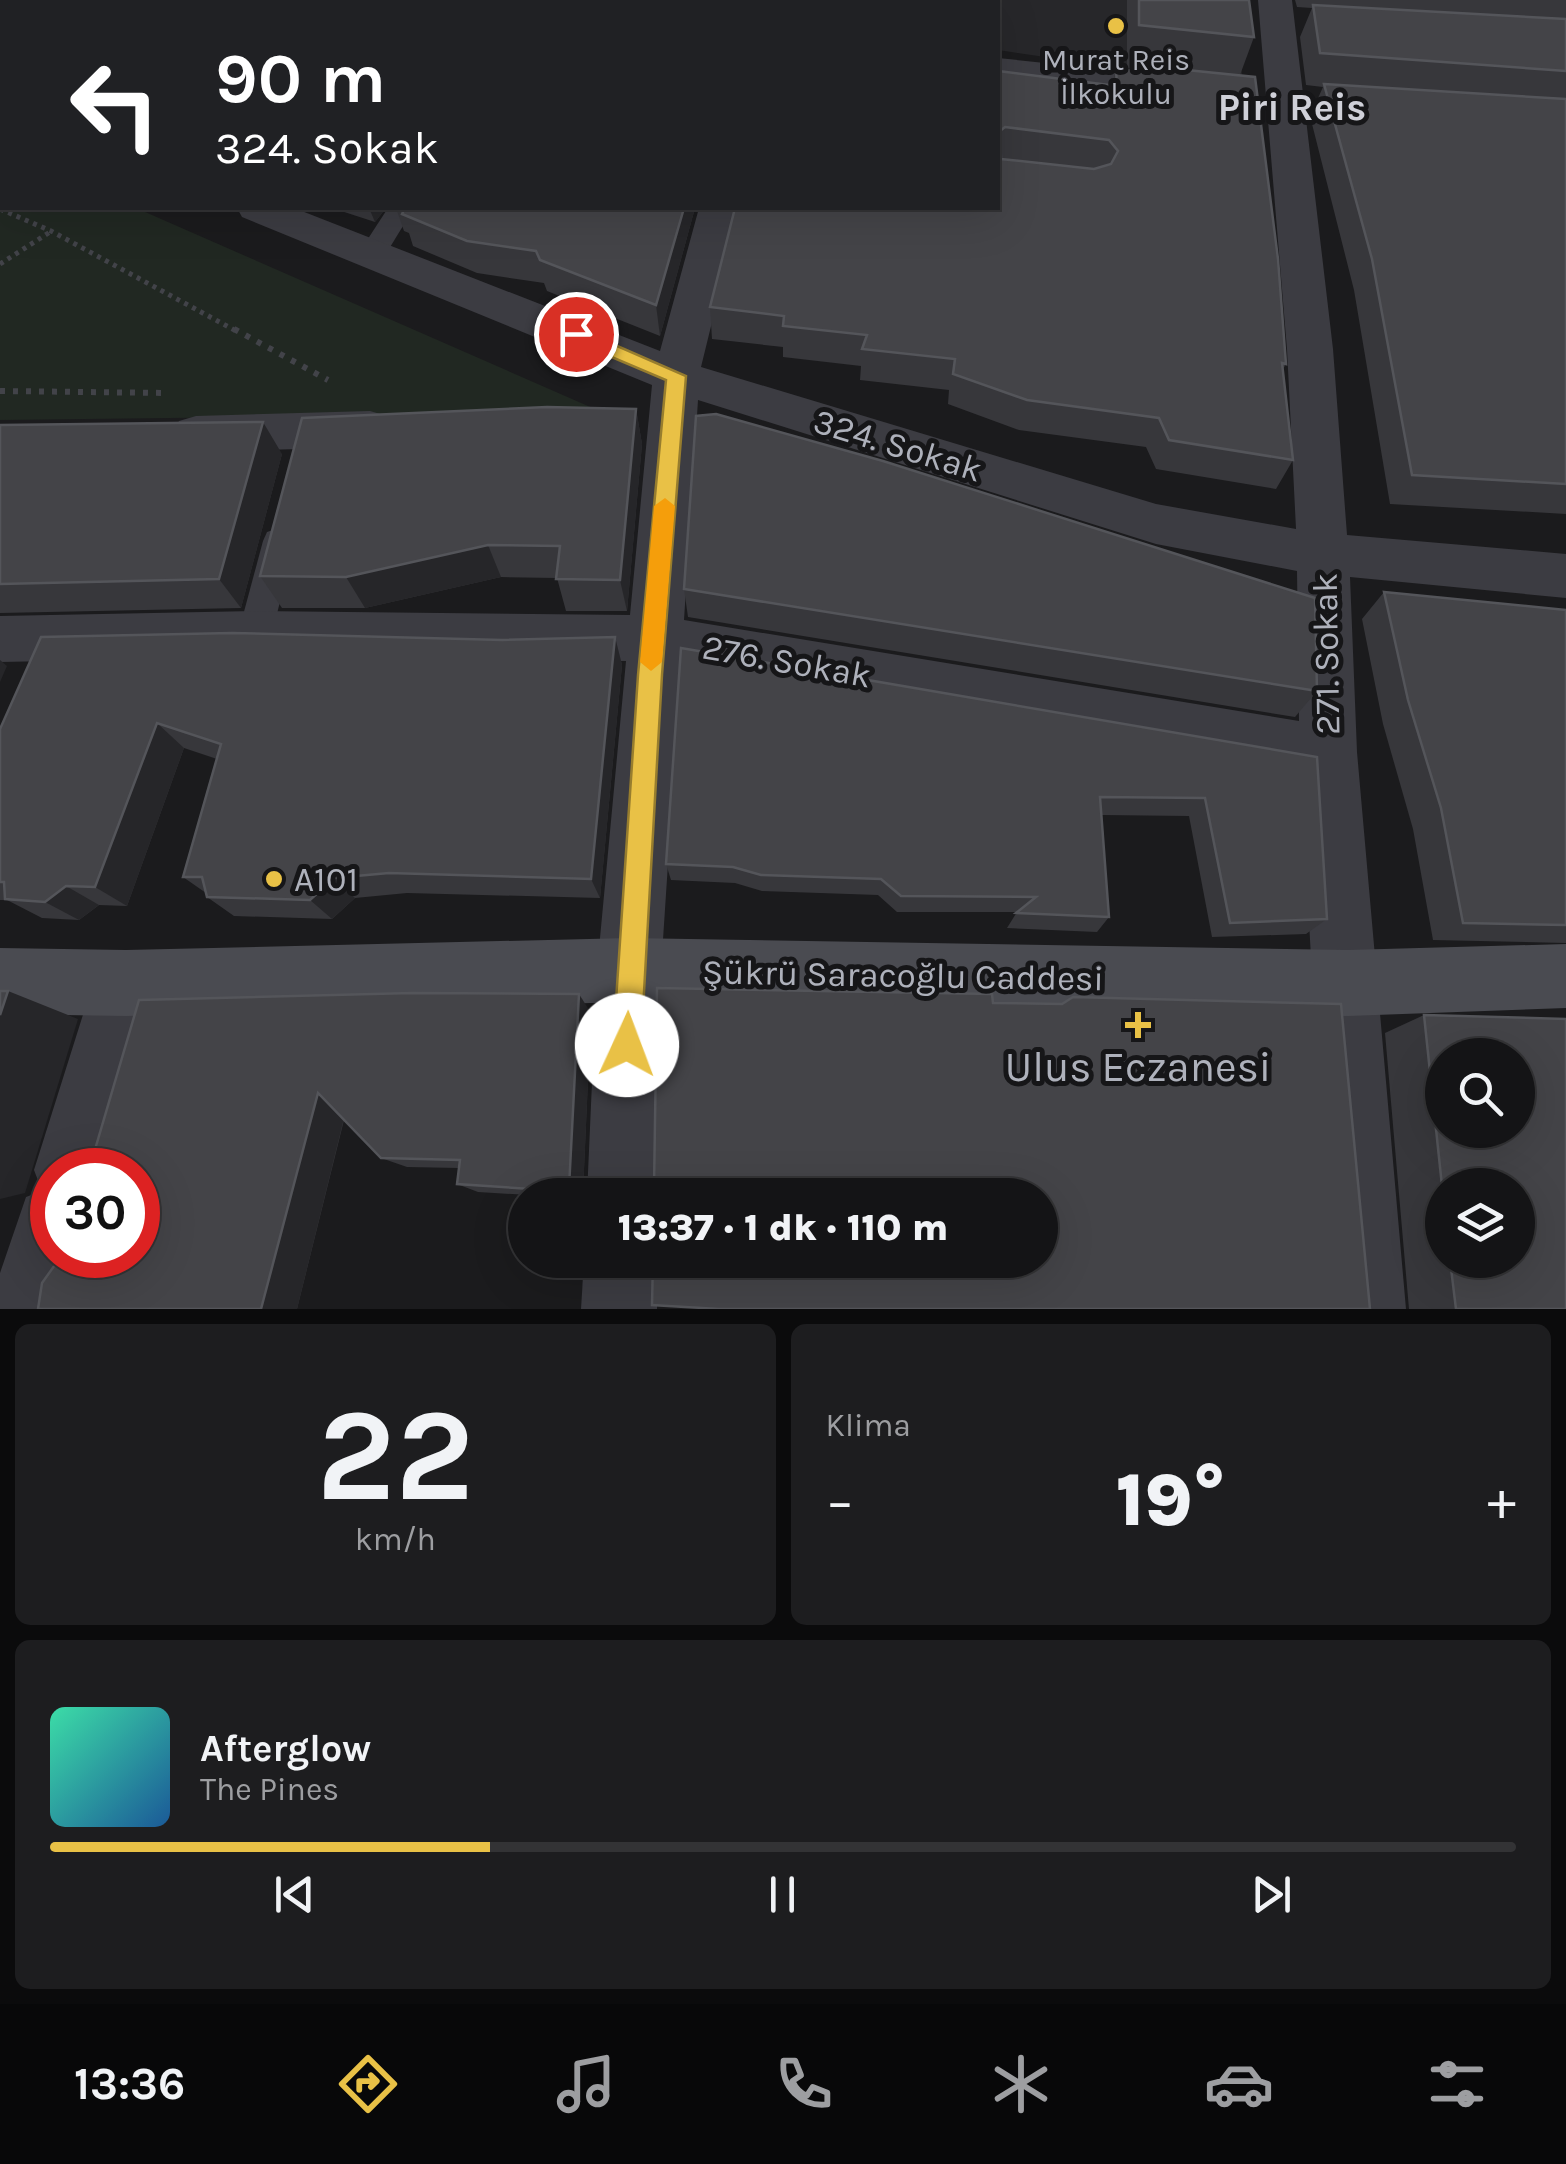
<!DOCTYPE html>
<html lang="tr">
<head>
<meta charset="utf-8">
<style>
	:root { --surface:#141416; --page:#1d1d1f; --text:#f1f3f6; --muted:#9d9ea1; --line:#333335; --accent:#e9c146 }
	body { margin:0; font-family:Karla,sans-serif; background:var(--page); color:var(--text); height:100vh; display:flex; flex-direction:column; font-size:38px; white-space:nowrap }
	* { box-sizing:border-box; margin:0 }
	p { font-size:32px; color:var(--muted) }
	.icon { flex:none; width:55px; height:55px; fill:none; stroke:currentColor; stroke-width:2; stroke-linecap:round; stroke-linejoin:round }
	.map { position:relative; height:1309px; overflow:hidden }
	.drawer { display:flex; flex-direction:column; gap:15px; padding:15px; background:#0b0b0c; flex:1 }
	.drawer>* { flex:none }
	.top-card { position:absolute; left:0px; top:0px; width:1000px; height:210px; box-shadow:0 10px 40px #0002,0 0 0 2px var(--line); background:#202124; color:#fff; overflow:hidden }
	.controls { position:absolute; left:1425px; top:1038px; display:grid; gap:20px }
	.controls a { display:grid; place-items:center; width:110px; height:110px; border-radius:50%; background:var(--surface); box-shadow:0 10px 40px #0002,0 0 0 2px var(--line); font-size:50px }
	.speed { position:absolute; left:30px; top:1148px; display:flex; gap:20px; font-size:50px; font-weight:700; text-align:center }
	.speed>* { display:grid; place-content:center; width:130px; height:130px; border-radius:50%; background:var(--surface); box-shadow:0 10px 40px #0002,0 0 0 2px var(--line); line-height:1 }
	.speed .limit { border:15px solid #d22; background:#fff; color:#111 }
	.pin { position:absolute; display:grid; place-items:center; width:85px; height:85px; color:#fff; margin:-42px; border:5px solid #fff; border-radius:50%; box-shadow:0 2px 10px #0007 }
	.me { position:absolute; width:110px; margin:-55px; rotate:2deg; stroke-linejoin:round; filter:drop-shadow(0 0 8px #0008) }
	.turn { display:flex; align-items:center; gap:35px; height:210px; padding:0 50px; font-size:45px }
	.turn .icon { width:130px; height:130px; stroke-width:2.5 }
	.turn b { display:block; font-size:70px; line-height:85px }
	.big { font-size:75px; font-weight:800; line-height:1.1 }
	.drawer .card { flex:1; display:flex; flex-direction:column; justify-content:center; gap:15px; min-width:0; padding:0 35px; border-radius:15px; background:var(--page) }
	.drawer .dial { align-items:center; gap:0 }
	.dial b { font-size:130px; line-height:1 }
	.song { display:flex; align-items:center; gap:30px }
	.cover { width:120px; height:120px; border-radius:15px; background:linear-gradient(135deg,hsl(160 70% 55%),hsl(210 70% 35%)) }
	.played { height:10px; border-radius:5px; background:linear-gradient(90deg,var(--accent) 30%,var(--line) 30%) }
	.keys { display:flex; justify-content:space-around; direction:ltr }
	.heat { display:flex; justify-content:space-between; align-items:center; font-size:55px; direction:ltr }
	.drawer .tiles { flex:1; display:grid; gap:15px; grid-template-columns:1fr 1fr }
	.card:last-child { grid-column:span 2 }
	.trip { position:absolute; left:508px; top:1178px; width:550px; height:100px; border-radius:50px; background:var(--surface); box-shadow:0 10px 40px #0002,0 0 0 2px var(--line); font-weight:800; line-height:100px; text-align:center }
	.menu { display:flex; height:160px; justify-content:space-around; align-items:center; background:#080809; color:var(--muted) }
	.menu .icon { width:70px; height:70px }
	.menu .on { color:var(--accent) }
	.menu b { font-size:45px; color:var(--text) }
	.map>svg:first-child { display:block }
	.built { fill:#27272a }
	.green { fill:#212822 }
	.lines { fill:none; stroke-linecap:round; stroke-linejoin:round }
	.path-far1 { stroke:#424349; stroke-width:5; stroke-dasharray:4 5; stroke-linecap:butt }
	.path { stroke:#424349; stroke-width:6; stroke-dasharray:5 8; stroke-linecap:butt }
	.lane { fill:#3c3c42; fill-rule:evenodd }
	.street { fill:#3c3c42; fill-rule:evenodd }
	.secondary { fill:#4a4b51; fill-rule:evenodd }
	.wall { fill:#37373b; fill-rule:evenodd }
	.shaded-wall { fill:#262629 }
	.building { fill:#444448; stroke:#54555a; stroke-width:2.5; fill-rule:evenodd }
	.route { fill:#e9c146; stroke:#977d2e; stroke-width:2.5 }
	.slow { fill:#f59e0b }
	.poi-dot { fill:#e9c146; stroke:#161618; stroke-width:4 }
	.labels { text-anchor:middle; stroke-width:10; stroke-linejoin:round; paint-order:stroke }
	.far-poi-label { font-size:30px; fill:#aeb1bb; stroke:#161618 }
	.street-label { font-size:35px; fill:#aeb1bb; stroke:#161618 }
	.poi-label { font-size:35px; fill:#aeb1bb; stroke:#161618; text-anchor:start }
	.far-district-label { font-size:38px; font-weight:bold; fill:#cfd0d8; stroke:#161618 }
	.near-poi-label { font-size:42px; fill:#aeb1bb; stroke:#161618 }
</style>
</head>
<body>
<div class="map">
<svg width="1566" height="1309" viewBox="0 0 1566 1309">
	<rect width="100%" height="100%" fill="#1b1b1d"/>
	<polygon class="built" points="985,0 1229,0 1243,79 1127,69 998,50 998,2"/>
	<polygon class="green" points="0,148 2,208 136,208 604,413 0,420"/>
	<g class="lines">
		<g class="path-far1">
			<polyline points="0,209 51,231 238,332"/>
			<polyline points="0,264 50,232"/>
		</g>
		<g class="path">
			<polyline points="234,329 328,380"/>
			<polyline points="0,391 169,393"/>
		</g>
		<g class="lane">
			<polygon points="388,208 414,208 384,257 364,257 360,251"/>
			<polygon points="279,528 291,532 295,541 272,634 267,644 255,649 243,644 238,634 263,541 267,532"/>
		</g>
		<g class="street">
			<path d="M1258,0H1292L1333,349L1347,535L1566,554V598L1350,577L1357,752L1406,1309H1330L1301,773L681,666L661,970L659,1195H587L597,970L626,661L255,657L0,662V616L255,611L630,615L652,385L242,217L237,208H294L660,351L699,208H740L701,367L1156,504L1296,529L1287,349ZM698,400L1156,544L1297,571L1299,721L684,620Z"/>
			<polygon points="998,58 1189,78 1202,81 1208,89 1202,97 1189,100 998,80"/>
			<rect x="0" y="99" width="2" height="23"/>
			<polygon points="370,411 387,416 394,429 387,442 370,447 196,452 179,447 172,434 179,421 196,416"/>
			<polygon points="126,950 149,960 159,983 104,1170 52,1170 52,1255 79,1255 64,1309 0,1309 0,1273 26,1197 42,1191 34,1170 93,983 103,960"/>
			<polygon points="584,1260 658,1260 657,1309 581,1309"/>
		</g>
		<polygon class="secondary" points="629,938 1348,950 1566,944 1566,1008 1348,1016 629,1002 126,1016 0,1014 0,948 126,950"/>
	</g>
	<g class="wall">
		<polygon points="0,0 752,0 752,2 2,2 2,87 0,86"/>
		<polygon points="1127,0 1249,0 1254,37 1240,75 1286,364 1283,369 1293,460 1276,489 1156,469 1146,447 1019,430 948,404 949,390 860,380 861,366 783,357 783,347 712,339 710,307 998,71 1112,85 1116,69 1135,71 1135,69 1127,68"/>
		<polygon points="1295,0 1566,0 1566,514 1390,504 1354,290 1310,116 1323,87 1306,85 1300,37 1312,8 1297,7"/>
		<polygon points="332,208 386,208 375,222"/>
		<polygon points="396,208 695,208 660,336 547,291 544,283 477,273 413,246 409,233 404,231"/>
		<polygon points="636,409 642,444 627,611 566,611 557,578 501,577 365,608 282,608 260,576"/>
		<polygon points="0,425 282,454 241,608 0,613"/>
		<polygon points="684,589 1317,691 1295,717 688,617"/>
		<polygon points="1384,592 1566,610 1566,943 1433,940 1413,829 1383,724 1362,619"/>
		<polygon points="615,637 622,665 600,898 407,893 355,898 332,919 234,916 207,897 206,893 183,877 217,759 184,748 127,906 99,905 79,920 42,918 7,900 0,900 0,729 502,640"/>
		<polygon points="1317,757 1327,919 1306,934 1212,937 1189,816 1102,815 1109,917 1097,932 1007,928 1017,912 897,912 878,895 762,891 735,883 671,880 666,864"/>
		<polygon points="993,1003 1040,1195 529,1195 478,1192 457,1184 459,1168 407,1167 381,1158 344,1120 297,1309 38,1309 138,1170 591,1013 583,1192 650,1192"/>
		<path d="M1424,1015L1566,1309H1409L1385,1033ZM1442,1185L1518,1260H1442Z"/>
	</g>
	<g class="shaded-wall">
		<polygon points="369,208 386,208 375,222"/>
		<polygon points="684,208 695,208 660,336 656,305"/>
		<polygon points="636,409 642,444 627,611 620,580"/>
		<polygon points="263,422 282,454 241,608 219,579"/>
		<polygon points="488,545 501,577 365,608 346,577"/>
		<polygon points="615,637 622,665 600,898 591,879"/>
		<polygon points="0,660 7,666 0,682"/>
		<polygon points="157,723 184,748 127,906 95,887"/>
		<polygon points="334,878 355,898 332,919 310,900"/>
		<polygon points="66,886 99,905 79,920 45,902"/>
		<polygon points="8,991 78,1019 25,1193 0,1199 0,1015"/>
		<polygon points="579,994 591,1013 583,1192 573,1192 569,1188"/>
		<polygon points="318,1093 347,1106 297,1309 261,1309"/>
	</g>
	<g class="building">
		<polygon points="0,0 746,0 745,2 2,2 2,62 0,61"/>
		<polygon points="1139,0 1249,0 1254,37 1139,25"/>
		<polygon points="1313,5 1566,19 1566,71 1320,53"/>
		<path d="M1137,65L1255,77L1278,259L1286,364L1282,363L1293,460L1169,440L1159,418L1027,400L953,374L955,359L862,349L867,335L783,326L784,316L710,307L735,208H998V71L1117,86L1116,69L1137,71ZM1005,127L1109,140L1118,151L1111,164L1094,169L1001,159L1000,131Z"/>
		<polygon points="1324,84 1566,99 1566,484 1412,475 1372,259"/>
		<polygon points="405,208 684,208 656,305 540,260 536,251 467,241 402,214"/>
		<polygon points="547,407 636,409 620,580 556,579 560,546 488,545 346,577 260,576 302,418"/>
		<polygon points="716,414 883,461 1315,598 1317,691 684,589 696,416"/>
		<polygon points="263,422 219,579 0,584 0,425"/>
		<polygon points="1384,592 1566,610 1566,925 1463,923 1441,808 1408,700"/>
		<polygon points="232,633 502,640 615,637 591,879 389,873 334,878 310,900 207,897 202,877 183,877 221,744 157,723 95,887 66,886 45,902 5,899 4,882 0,882 0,729 41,637"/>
		<polygon points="681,648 1317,757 1327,919 1230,923 1205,798 1100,797 1109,917 1016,913 1036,897 901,896 881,879 761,875 733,867 666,864"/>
		<polygon points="657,988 992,994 993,1003 1062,1004 1073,997 1341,1004 1370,1309 719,1309 652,1305 653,1260 1040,1260 1040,1195 623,1195 457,1184 460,1160 381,1158 318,1093 261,1309 38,1309 42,1283 62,1255 138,1255 138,1170 89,1170 139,1000 412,993 579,994 569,1188 573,1192 650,1192 654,1188"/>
		<polygon points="0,991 8,991 0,1015"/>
		<path d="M1424,1015L1566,1019V1309H1456L1450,1260H1518V1185L1442,1186ZM1442,1055H1518V1130H1442Z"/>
	</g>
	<polygon class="route" points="576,328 686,376 662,675 641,1045 637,1055 627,1059 617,1055 613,1045 638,675 666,380 569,339 566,334"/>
	<polygon class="slow" points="665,498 675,506 662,662 651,671 640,662 654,506"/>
	<g class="poi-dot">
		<circle cx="1116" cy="26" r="10"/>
		<circle cx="274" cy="879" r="10"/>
		<path d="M1133 1010h10v10h10v10h-10v10h-10v-10h-10v-10h10z"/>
	</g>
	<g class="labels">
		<g class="far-poi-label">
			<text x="1116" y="70">Murat Reis<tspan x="1116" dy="34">İlkokulu</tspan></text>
		</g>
		<g class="street-label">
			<text transform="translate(898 445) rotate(17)" y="12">324. Sokak</text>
			<text transform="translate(1326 654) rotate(-91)" y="12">271. Sokak</text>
			<text transform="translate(787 661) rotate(10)" y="12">276. Sokak</text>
			<text transform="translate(903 975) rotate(1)" y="12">Şükrü Saracoğlu Caddesi</text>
		</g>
		<g class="poi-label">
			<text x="294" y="891">A101</text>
		</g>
		<g class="far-district-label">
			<text x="1292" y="120">Piri Reis</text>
		</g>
		<g class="near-poi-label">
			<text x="1138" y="1081">Ulus Eczanesi</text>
		</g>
	</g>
</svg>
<div class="controls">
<a><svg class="icon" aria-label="search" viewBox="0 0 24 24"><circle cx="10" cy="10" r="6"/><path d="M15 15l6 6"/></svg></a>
<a><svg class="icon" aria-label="layers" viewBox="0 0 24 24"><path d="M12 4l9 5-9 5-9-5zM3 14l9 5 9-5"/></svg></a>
</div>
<div class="speed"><div class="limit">30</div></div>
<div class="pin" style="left:576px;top:334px;background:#d93025"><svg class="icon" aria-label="arrive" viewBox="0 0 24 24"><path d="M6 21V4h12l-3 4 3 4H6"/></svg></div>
<svg class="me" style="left:627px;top:1045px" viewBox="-20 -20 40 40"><circle r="19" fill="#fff"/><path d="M0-13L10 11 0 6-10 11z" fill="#e9c146"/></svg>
<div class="trip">13:37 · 1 dk · 110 m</div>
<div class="top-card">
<div class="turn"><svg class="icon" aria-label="left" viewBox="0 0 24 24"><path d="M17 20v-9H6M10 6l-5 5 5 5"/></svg><div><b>90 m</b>324. Sokak</div></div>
</div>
</div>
<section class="drawer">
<div class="tiles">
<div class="card dial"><b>22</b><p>km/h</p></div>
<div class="card"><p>Klima</p>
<div class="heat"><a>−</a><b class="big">19°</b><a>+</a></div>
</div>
<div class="card">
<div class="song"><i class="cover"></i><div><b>Afterglow</b><p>The Pines</p></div></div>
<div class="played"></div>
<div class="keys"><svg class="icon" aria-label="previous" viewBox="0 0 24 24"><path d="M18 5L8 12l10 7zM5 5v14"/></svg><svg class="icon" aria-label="pause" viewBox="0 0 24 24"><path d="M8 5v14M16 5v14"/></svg><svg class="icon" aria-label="next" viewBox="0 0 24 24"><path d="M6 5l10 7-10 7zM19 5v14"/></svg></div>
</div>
</div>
</section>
<nav class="menu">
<b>13:36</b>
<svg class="icon on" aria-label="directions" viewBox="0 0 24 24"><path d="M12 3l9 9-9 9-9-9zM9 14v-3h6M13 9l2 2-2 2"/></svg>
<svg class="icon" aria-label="music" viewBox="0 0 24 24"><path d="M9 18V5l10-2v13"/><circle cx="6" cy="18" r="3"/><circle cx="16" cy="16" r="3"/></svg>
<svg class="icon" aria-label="phone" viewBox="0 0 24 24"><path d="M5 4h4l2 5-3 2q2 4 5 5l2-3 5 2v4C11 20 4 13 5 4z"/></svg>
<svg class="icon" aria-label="climate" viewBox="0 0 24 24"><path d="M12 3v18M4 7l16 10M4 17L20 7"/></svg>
<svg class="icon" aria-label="car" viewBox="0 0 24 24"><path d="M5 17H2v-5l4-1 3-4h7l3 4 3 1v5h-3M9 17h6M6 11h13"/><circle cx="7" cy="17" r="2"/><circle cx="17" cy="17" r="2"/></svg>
<svg class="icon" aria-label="filters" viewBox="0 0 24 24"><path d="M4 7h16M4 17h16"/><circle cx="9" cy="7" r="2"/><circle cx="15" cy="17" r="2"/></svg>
</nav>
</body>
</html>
